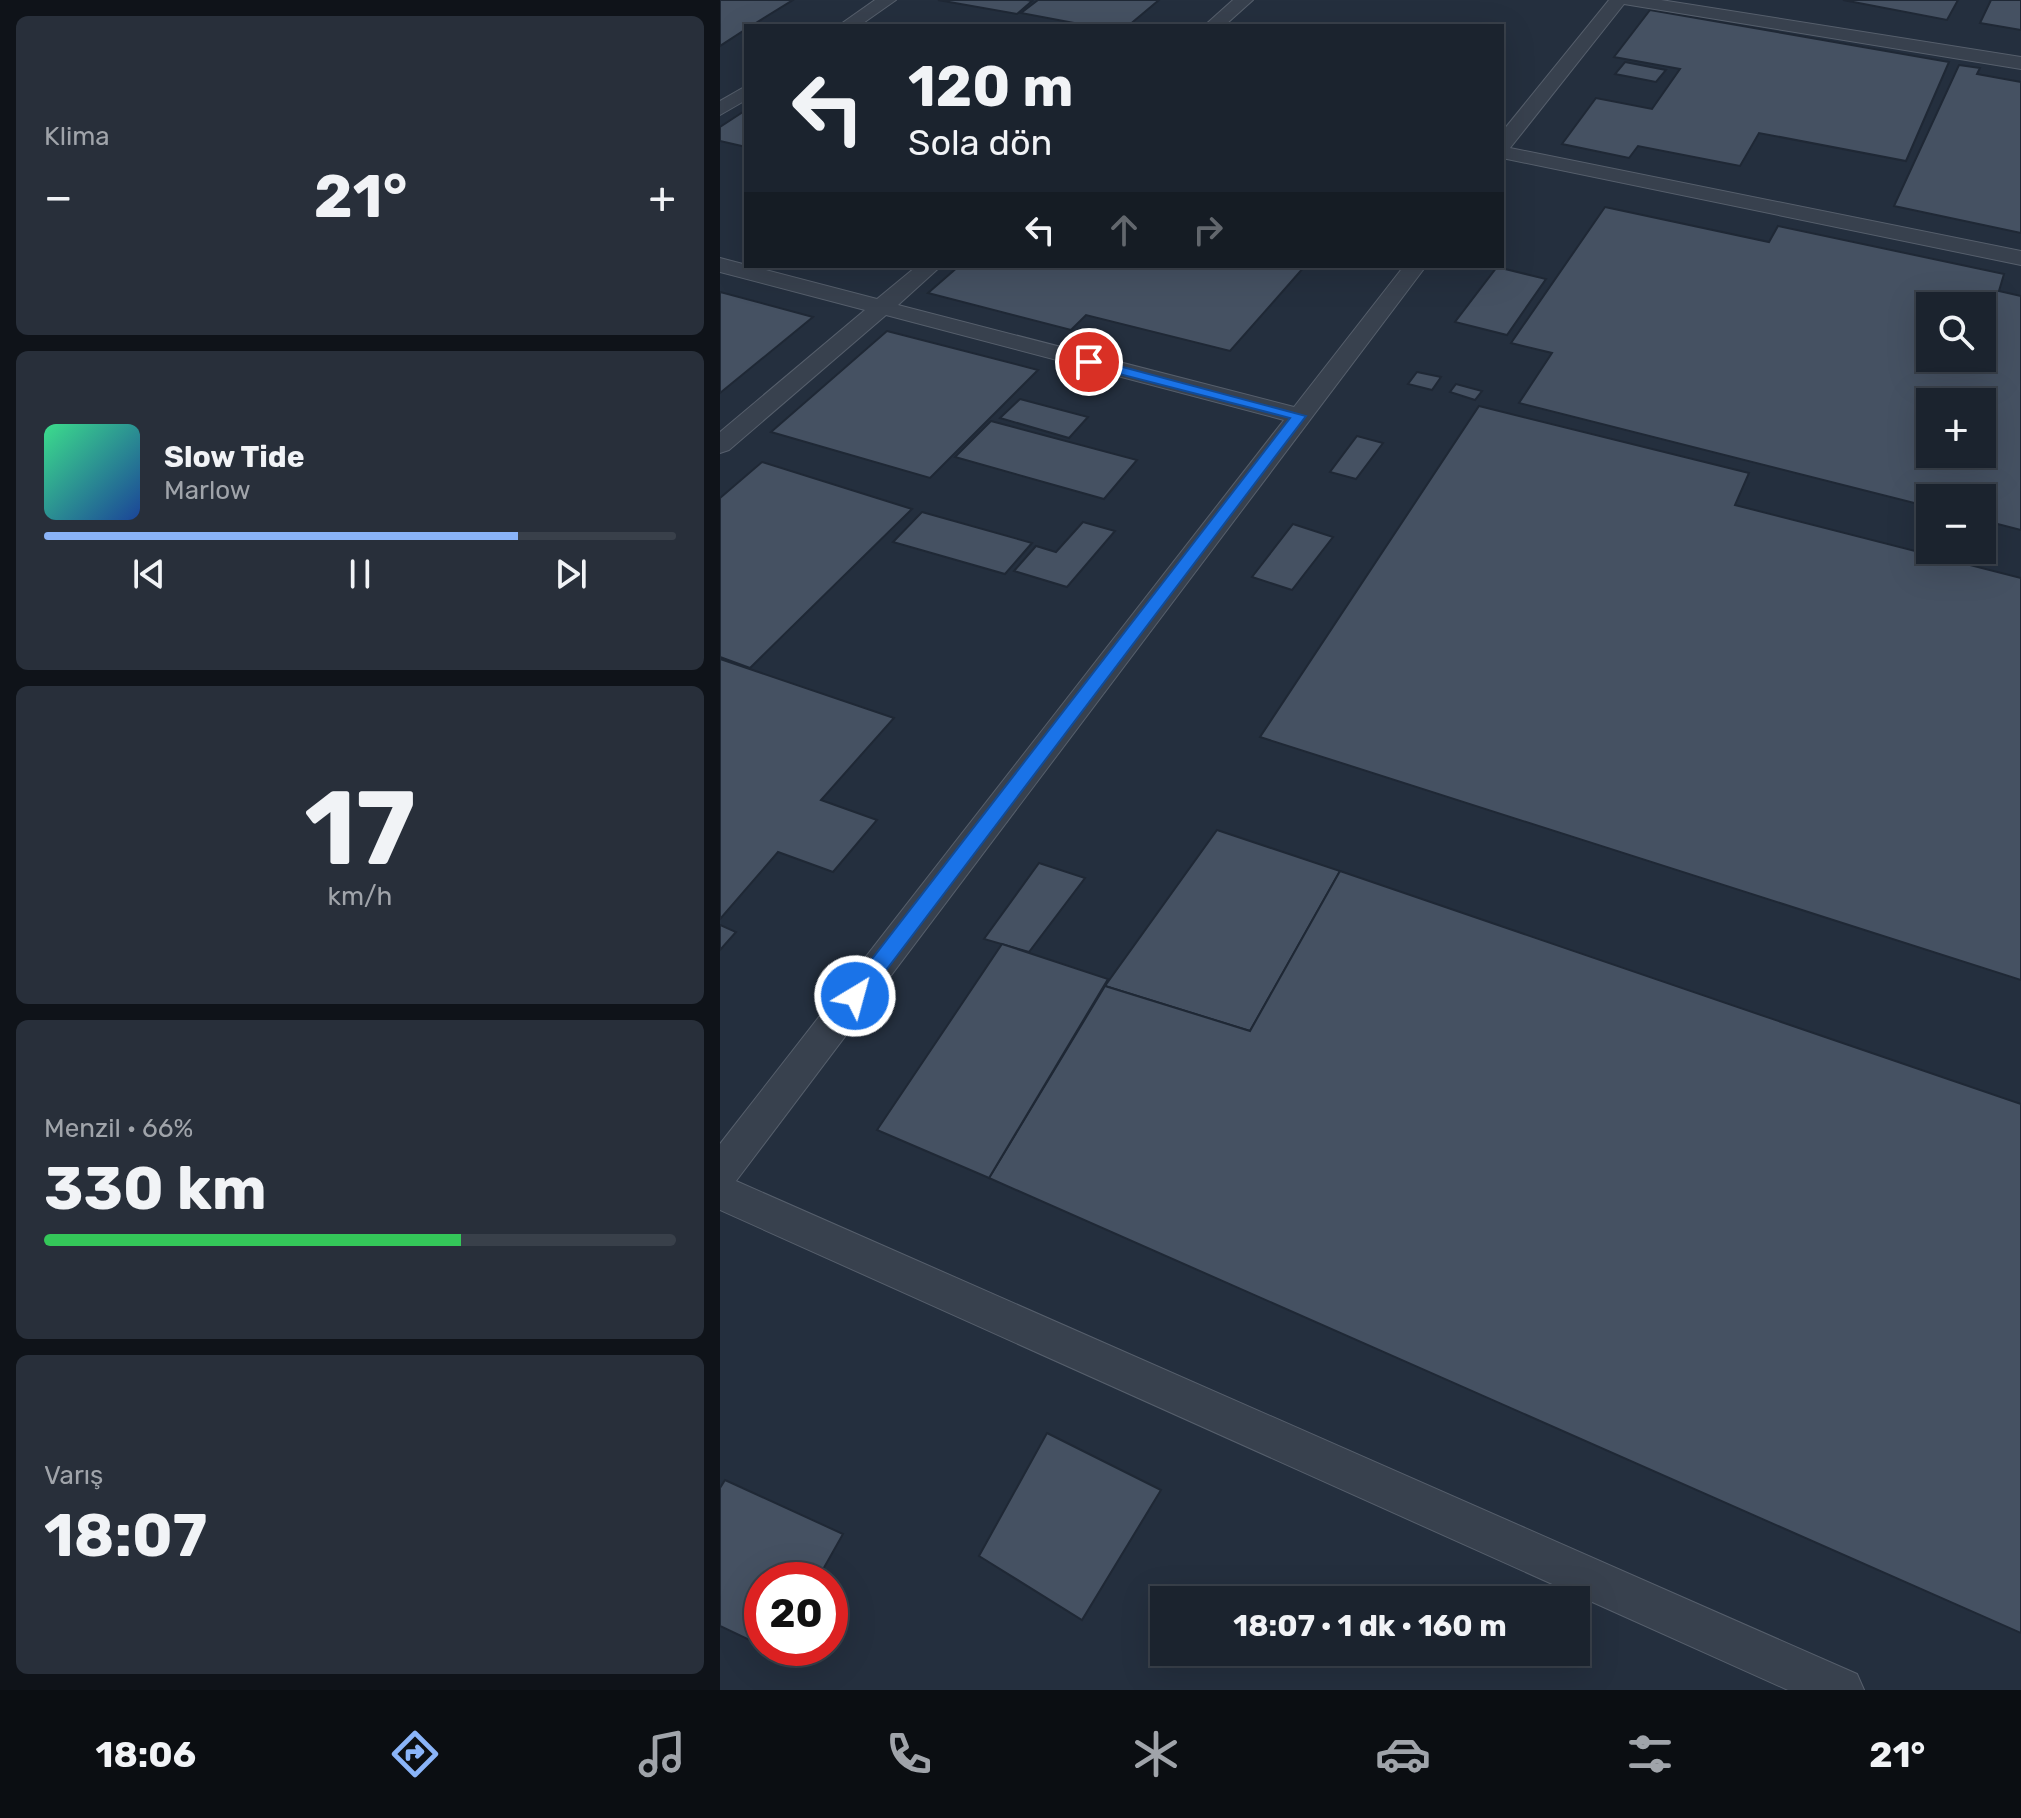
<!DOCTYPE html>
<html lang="tr">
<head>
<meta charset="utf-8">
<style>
	:root { --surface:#1b232e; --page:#282f3a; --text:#f1f3f6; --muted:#a0a4aa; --line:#39404a; --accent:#8ab4f8 }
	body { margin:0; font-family:Rubik,sans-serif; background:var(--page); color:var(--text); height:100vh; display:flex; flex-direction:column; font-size:30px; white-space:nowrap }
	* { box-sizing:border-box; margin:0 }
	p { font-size:26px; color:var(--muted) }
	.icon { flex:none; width:44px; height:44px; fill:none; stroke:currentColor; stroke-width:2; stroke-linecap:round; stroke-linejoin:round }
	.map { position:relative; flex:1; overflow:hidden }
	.details { display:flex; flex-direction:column; gap:16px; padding:16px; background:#0f1319; width:720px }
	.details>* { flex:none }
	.hud { position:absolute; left:24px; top:24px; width:760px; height:244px; border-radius:0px; box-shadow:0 8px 32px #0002,0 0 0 2px var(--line); background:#1b232e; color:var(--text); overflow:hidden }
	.controls { position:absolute; left:1196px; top:292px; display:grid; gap:16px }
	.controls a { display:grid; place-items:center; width:80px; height:80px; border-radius:0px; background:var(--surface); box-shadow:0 8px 32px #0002,0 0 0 2px var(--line); font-size:40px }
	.speed { position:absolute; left:24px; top:1562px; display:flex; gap:16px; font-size:40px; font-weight:700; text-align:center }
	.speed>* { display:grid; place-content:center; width:104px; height:104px; border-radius:50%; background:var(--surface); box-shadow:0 8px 32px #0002,0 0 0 2px var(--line); line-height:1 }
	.speed .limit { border:12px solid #d22; background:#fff; color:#111 }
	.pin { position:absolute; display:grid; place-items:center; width:68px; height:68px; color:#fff; margin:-34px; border:4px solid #fff; border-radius:50%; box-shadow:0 2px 8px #0007 }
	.me { position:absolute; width:88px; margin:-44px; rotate:37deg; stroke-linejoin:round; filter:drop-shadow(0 0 6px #0008) }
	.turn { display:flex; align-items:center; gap:28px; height:168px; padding:0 32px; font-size:36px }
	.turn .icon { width:104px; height:104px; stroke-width:2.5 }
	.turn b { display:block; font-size:56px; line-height:68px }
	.lanes { display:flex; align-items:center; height:76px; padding:0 32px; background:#0003; justify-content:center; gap:40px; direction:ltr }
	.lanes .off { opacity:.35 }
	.big { font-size:60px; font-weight:700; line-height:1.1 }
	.details .widget { flex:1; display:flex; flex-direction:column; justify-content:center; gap:12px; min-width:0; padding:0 28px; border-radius:12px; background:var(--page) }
	.details .dial { align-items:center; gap:0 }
	.dial b { font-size:104px; line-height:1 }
	.song { display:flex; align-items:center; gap:24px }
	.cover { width:96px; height:96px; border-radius:12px; background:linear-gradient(135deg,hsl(150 70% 55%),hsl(220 70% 35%)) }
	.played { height:8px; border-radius:4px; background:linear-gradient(90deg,var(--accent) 75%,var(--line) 75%) }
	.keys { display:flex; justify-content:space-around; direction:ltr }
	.heat { display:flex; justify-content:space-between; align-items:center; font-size:44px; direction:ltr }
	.charge { height:12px; border-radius:6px; background:linear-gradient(90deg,#34c759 66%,var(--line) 0) }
	.trip { position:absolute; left:430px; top:1586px; width:440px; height:80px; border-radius:0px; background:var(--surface); box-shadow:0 8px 32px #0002,0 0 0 2px var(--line); font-weight:700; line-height:80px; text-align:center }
	.dock { display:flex; height:128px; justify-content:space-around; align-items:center; background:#0b0e12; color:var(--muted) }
	.dock .icon { width:56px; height:56px }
	.dock .on { color:var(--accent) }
	.dock b { font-size:36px; color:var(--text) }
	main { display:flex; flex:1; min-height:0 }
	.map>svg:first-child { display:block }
	.building { fill:#455162; stroke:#1f2835; stroke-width:2; fill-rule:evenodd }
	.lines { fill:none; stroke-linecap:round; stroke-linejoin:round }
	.service-casing { stroke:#565f6c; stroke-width:2 }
	.service { fill:#38414e; fill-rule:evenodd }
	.route { fill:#1a73e8; stroke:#114b97; stroke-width:2 }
</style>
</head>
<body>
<main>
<section class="details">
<div class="widget"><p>Klima</p>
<div class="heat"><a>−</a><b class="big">21°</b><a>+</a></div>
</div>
<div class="widget">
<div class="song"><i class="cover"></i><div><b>Slow Tide</b><p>Marlow</p></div></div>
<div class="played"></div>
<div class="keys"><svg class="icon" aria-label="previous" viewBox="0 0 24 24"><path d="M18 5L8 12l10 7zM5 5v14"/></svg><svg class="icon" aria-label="pause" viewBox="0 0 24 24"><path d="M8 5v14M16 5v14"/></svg><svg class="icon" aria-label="next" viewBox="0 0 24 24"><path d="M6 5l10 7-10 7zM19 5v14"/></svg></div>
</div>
<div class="widget dial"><b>17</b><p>km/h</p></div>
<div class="widget"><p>Menzil · 66%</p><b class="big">330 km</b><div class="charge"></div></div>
<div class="widget"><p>Varış</p><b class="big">18:07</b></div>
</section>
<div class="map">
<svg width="1301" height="1690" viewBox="0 0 1301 1690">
	<rect width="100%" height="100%" fill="#242f3e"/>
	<g class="building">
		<polygon points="0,0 73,0 31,26 26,26 26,29 0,46"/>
		<polygon points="218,0 307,0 312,1 297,14"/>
		<polygon points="318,0 439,0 408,26 370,26 301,13"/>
		<polygon points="1123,0 1238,0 1227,20"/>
		<polygon points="1271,0 1301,0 1301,30 1260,23"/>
		<polygon points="930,10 1229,62 1186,161 1039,133 1020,166 918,146 909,158 842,144 876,98 932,109 960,69 894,57"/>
		<polygon points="905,62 946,70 936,82 895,74"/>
		<polygon points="1239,65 1260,68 1257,74 1301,82 1301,233 1174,206"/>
		<polygon points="26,110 26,147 0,141 0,127"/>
		<path d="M885,207L1049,242L1058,226L1284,274L1279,291L1301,296V530L1262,520V498H1210V507L799,403L832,353L791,343ZM1210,306H1262V358H1210ZM1210,402H1262V454H1210Z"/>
		<polygon points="239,266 585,266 510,351 366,315 351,330 208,293"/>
		<polygon points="777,267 826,279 787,335 735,322"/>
		<polygon points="0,292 93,317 0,393"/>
		<polygon points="167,331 318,370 210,478 51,432"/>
		<polygon points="697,372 721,377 712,390 688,384"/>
		<polygon points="736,384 762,391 755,400 730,392"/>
		<polygon points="300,399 368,417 349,438 280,418"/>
		<polygon points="759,406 1029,473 1015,505 1301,578 1301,980 540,737"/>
		<polygon points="271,421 417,460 384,499 235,457"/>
		<polygon points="637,436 663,443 636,479 610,472"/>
		<polygon points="42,462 192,509 30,668 0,657 0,498"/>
		<polygon points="202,512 312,543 285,574 173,542"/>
		<polygon points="363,522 395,531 347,587 294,571 316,546 336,552"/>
		<polygon points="573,524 613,537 572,590 532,577"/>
		<polygon points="0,659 174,718 101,800 157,820 113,872 58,852 0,919"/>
		<polygon points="497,830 620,871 530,1031 385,986"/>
		<polygon points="319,863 365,878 309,952 264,939"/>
		<polygon points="620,871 1301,1104 1301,1633 269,1178 385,986 530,1031"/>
		<polygon points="0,925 16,932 0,950"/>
		<polygon points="282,944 388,979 269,1178 157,1130"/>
		<polygon points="327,1433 441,1490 362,1620 259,1556"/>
		<polygon points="5,1480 123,1534 97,1580 42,1580 42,1646 0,1626 0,1488"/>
	</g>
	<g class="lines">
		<defs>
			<g id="service">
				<polygon points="155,0 176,0 139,26 118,26"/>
				<polygon points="513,0 533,0 504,26 484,26"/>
				<polygon points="889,0 941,0 1301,57 1301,69 904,4 790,148 1301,251 1301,265 782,158 782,132"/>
				<polygon points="26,86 26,100 0,115 0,101"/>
				<polygon points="0,258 157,299 197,266 221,266 178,305 574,407 684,266 706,266 16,1181 1137,1674 1144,1690 1068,1690 0,1210 0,1144 564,420 166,315 9,450 0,453 0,432 145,310 0,272"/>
			</g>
		</defs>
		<use href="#service" class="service-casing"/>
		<use href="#service" class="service"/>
	</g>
	<polygon class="route" points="369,358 586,416 142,1002 128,1002 125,996 128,990 570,418 364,365 362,362"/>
</svg>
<div class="controls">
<a><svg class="icon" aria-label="search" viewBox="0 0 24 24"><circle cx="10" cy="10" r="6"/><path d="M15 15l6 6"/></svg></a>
<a>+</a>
<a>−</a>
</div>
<div class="speed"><div class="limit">20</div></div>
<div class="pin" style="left:369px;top:362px;background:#d93025"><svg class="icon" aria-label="arrive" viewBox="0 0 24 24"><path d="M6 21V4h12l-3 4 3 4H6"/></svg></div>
<svg class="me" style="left:135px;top:996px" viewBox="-20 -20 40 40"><circle r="17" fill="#1a73e8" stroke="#fff" stroke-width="3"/><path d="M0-11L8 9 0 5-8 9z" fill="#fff"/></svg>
<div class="trip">18:07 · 1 dk · 160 m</div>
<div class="hud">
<div class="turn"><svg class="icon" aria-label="left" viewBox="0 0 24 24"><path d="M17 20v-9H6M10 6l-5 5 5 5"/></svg><div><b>120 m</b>Sola dön</div></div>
<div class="lanes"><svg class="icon" aria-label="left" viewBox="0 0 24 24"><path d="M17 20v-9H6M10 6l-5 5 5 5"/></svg><svg class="icon off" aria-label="ahead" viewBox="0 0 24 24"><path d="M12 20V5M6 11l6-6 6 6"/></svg><svg class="icon off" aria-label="right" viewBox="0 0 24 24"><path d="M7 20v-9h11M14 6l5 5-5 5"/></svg></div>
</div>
</div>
</main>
<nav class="dock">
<b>18:06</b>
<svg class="icon on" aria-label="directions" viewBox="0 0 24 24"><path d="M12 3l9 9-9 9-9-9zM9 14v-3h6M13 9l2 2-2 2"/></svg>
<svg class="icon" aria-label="music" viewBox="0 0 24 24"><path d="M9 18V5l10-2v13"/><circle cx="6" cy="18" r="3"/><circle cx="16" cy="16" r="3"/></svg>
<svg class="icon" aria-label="phone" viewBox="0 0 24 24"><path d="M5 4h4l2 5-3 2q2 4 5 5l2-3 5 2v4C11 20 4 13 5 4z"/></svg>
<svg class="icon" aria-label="climate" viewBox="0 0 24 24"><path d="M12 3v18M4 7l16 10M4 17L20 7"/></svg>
<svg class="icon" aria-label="car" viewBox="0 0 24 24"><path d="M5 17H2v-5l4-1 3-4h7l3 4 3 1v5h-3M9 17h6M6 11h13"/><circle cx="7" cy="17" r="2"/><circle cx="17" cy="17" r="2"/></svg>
<svg class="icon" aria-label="filters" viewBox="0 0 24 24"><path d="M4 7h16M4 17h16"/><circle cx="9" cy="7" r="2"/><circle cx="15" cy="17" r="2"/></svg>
<b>21°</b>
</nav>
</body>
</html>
